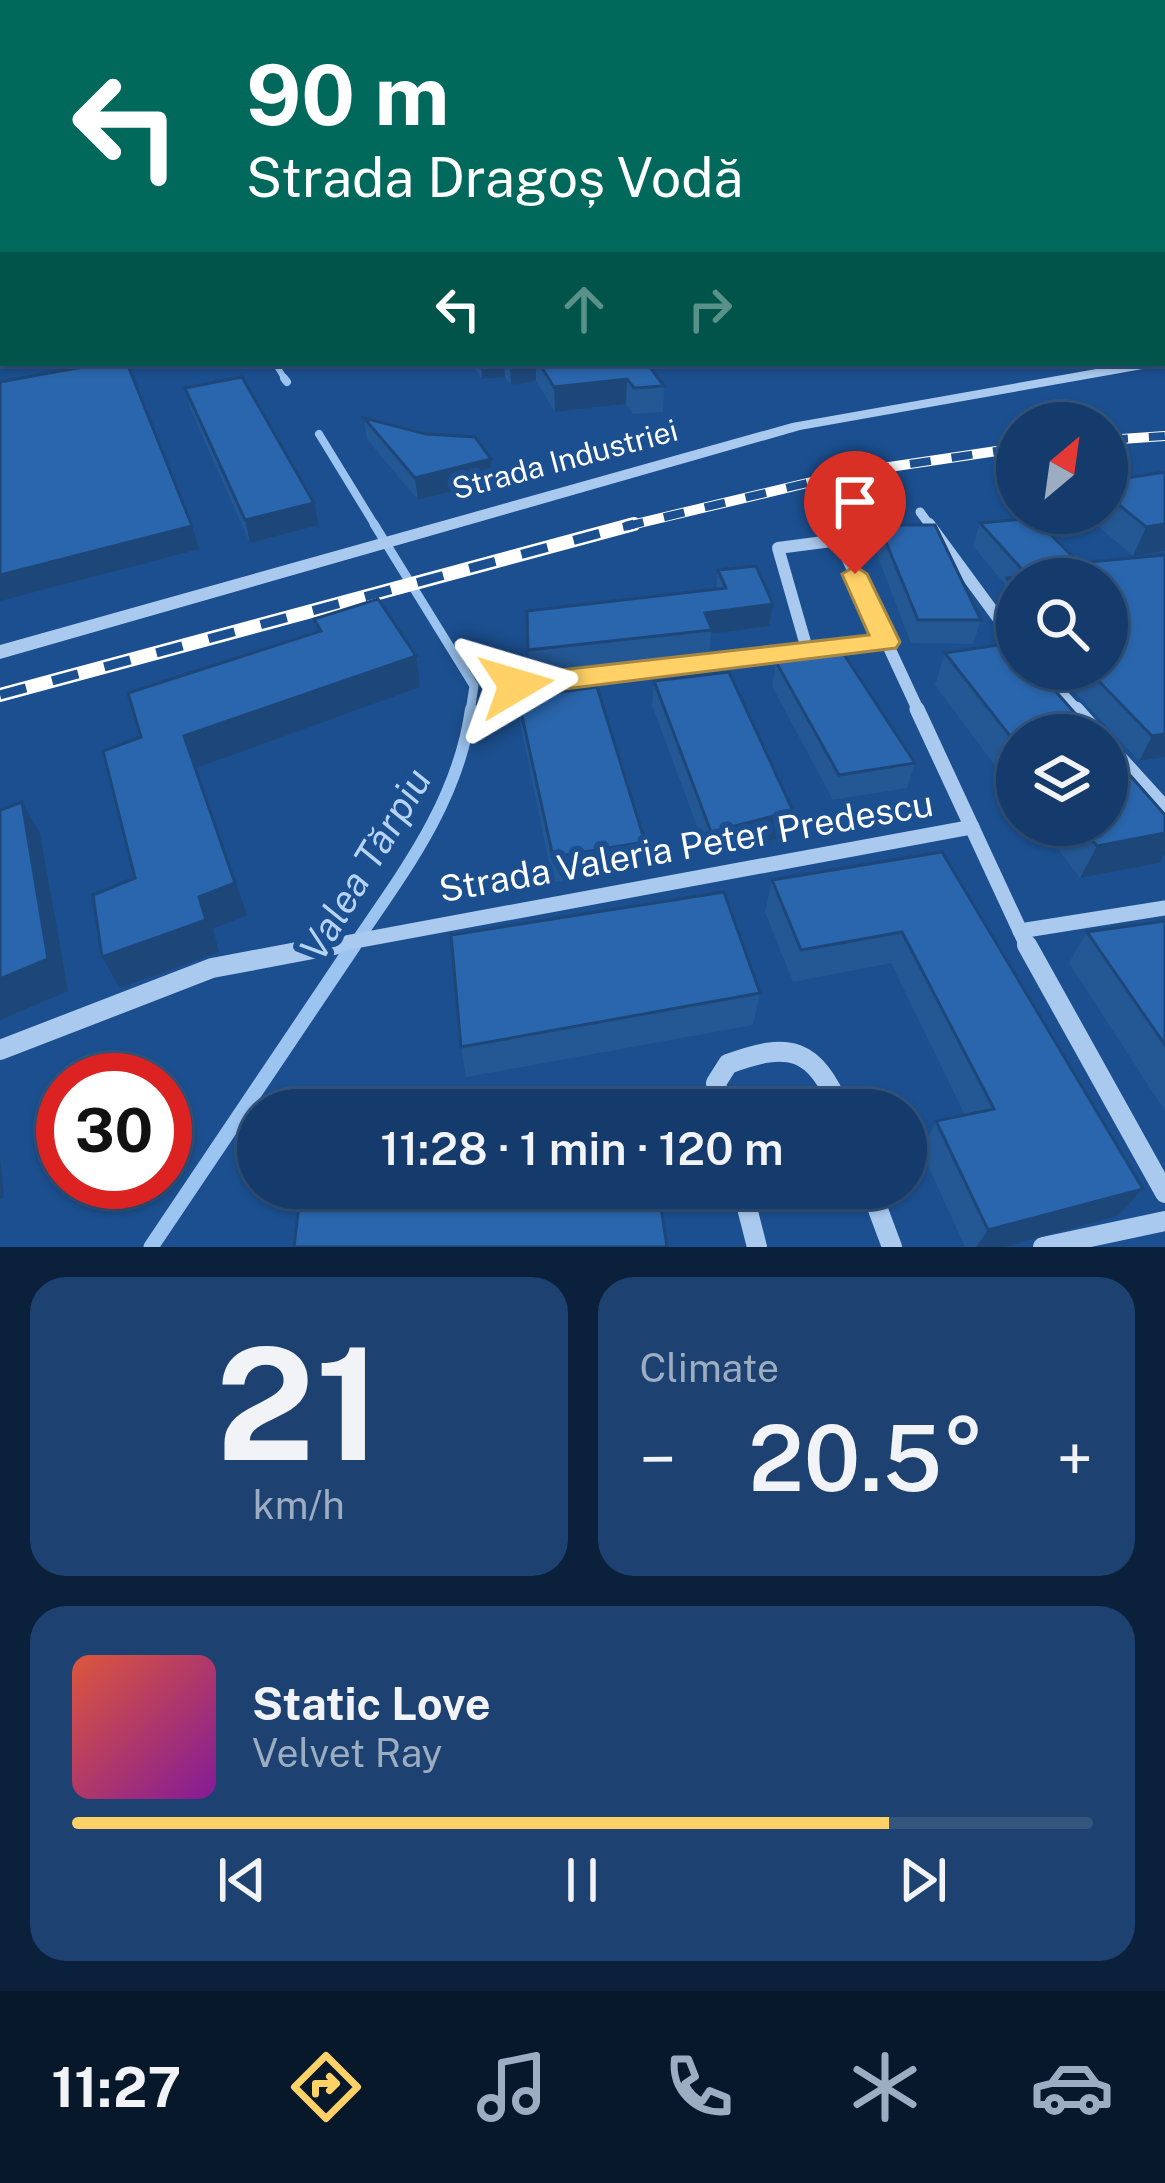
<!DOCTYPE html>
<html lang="en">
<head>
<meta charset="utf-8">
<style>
	:root { --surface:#143b6b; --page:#1d4271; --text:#f1f3f6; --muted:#9dadc1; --line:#33557e; --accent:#ffd166 }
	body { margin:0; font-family:"Public Sans",sans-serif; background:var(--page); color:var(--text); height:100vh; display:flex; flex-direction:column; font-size:45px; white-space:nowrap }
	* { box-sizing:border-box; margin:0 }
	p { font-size:39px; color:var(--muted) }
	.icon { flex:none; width:66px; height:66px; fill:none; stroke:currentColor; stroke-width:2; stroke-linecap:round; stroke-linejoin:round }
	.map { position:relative; height:1247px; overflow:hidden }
	.panel { display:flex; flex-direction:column; gap:30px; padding:30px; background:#0b203b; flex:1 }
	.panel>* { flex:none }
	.hud { position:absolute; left:0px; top:0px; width:1167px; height:366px; box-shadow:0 3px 9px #0004,0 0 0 3px var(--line); background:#00695c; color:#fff; overflow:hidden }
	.needle { width:78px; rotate:29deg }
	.tools { position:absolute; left:996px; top:402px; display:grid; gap:24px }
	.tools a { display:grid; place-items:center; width:132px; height:132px; border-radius:50%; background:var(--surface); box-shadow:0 3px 9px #0004,0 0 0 3px var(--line); font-size:60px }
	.speed { position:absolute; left:36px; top:1053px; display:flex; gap:24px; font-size:60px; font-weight:700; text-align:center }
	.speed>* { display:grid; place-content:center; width:156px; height:156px; border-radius:50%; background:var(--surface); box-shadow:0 3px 9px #0004,0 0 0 3px var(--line); line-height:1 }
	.speed .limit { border:18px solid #d22; background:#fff; color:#111 }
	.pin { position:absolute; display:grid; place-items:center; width:102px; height:102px; color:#fff; margin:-123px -51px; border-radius:50% 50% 50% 0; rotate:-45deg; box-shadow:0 0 12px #0007 }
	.pin .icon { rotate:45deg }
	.me { position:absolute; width:132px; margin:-66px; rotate:83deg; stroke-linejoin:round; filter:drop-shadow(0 0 9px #0008) }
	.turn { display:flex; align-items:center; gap:42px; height:252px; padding:0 48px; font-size:54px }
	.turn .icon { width:156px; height:156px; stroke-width:2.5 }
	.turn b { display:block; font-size:84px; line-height:102px }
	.lanes { display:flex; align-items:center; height:114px; padding:0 48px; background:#0003; justify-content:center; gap:60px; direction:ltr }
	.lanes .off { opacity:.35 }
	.big { font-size:90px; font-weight:600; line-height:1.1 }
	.panel .tile { flex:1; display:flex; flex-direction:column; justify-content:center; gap:18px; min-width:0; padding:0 42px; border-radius:36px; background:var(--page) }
	.panel .dial { align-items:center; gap:0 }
	.dial b { font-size:156px; line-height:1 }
	.song { display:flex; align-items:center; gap:36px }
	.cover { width:144px; height:144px; border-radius:18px; background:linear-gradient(135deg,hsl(10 70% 55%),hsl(290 70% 35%)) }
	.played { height:12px; border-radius:6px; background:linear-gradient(90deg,var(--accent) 80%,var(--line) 80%) }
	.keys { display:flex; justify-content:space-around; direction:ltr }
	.heat { display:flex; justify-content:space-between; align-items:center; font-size:66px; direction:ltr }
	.panel .tiles { flex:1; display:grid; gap:30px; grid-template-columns:1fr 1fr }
	.tile:last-child { grid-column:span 2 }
	.trip { position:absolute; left:237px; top:1089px; width:690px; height:120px; border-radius:60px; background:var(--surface); box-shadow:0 3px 9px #0004,0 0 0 3px var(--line); font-weight:600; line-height:120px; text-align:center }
	.tabs { display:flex; height:192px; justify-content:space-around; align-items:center; background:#08182b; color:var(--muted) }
	.tabs .icon { width:84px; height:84px }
	.tabs .selected { color:var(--accent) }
	.tabs b { font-size:54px; color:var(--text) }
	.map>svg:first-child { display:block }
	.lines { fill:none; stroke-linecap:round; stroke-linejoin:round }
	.stream-far4 { stroke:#9cc4f0; stroke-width:6 }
	.stream-far3 { stroke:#9cc4f0; stroke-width:8 }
	.stream-far2 { stroke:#9cc4f0; stroke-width:9 }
	.stream-far1 { stroke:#9cc4f0; stroke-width:12 }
	.stream { stroke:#9cc4f0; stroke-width:15 }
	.minor-far3 { stroke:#a9c9ee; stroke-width:9 }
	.minor-far2 { stroke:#a9c9ee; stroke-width:12 }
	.minor-far1 { stroke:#a9c9ee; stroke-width:15 }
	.minor { stroke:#a9c9ee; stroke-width:20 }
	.tertiary { fill:#a9c9ee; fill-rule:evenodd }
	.rail-far1-casing { stroke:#fff; stroke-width:10 }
	.rail-casing { stroke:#fff; stroke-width:14 }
	.rail-far1 { stroke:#1b4f8f; stroke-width:8; stroke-dasharray:21; stroke-linecap:butt }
	.rail { stroke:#1b4f8f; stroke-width:9; stroke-dasharray:27; stroke-linecap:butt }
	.wall { fill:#245895 }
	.shaded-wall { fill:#1d4779 }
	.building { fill:#2a66ad; stroke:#1d4779; stroke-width:3 }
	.route { fill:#ffd166; stroke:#a68842; stroke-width:3 }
	.labels { text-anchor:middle; stroke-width:12; stroke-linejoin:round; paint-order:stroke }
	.street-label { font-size:30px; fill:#fff; stroke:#1b4f8f }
	.near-street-label { font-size:36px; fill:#fff; stroke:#1b4f8f }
	.near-water-label { font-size:39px; font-style:italic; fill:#b5d3f5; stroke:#1b4f8f }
</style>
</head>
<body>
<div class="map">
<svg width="1165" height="1247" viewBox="0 0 1165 1247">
	<rect width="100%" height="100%" fill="#1b4f8f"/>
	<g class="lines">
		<polyline class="stream-far4" points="275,363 286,381"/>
		<g class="stream-far3">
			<polyline points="284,378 287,382"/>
			<polyline points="319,434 376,527"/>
		</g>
		<polyline class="stream-far2" points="374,524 474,686 470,712"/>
		<path class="stream-far1" d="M352,948C403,873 458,802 471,709"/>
		<polyline class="stream" points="151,1247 354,945"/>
		<polyline class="minor-far3" points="920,512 931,527"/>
		<g class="minor-far2">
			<polyline points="929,524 1017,644"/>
			<polyline points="807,649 778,548 839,540 919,712"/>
			<polyline points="1039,669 1078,712"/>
			<polyline points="516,685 886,642"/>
		</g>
		<g class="minor-far1">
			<polyline points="917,709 1028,948"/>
			<polyline points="1076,709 1099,735"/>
			<polyline points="1107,744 1165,808"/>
			<polyline points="1020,931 1165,908"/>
			<polyline points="318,948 972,827"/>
		</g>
		<g class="minor">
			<polyline points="1027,945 1165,1193"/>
			<polyline points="0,1050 212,968 334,945"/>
			<path d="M722,1110L716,1083L728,1064C790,1041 814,1047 841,1110"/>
			<polyline points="742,1188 757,1247"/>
			<polyline points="870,1188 892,1247"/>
			<polyline points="1043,1247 1165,1221"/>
		</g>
		<polygon class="tertiary" points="1130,363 1161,363 1154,367 800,430 0,659 0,645 792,423"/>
		<defs>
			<g id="rail-far1">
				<polyline points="1107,440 1165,436"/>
				<polyline points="623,527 849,473 1017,448"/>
			</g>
			<polyline id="rail" points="0,695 634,524"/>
		</defs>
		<use href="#rail-far1" class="rail-far1-casing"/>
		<use href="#rail" class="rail-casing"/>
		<use href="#rail-far1" class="rail-far1"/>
		<use href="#rail" class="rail"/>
	</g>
	<g class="wall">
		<polygon points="471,363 680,363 650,367 664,386 663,412 633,414 626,404 555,412 536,381 511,385 505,377 482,379"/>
		<polygon points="185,388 314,503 319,525 250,543 190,408"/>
		<polygon points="364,418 491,459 493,481 418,500 367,439"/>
		<polygon points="1165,472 1165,551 1133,556 1083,513 1107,513 1107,481"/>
		<polygon points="1034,518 1079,563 1165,555 1165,757 1139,761 1060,676 1054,690 1094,735 1017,735 1017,795 935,685 945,653 1017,642 1017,669 1107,669 1107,579 1017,579 1017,626 999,602 1005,584 973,546 980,523"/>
		<polygon points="879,525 981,620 973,644 911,643 874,547"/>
		<polygon points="718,570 769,626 711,634 709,652 529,672 527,611 716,589"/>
		<polygon points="776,662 915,763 907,788 833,800 772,686"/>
		<polygon points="654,681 793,811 788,836 708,856 652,705"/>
		<polygon points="518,698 645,842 643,867 553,882 520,722"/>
		<polygon points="1040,825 1107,825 1159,863 1080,878"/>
		<polygon points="942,852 1143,1189 1118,1216 1004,1247 965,1247 921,1150 936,1121 965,1115 891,963 793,982 765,912 772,880"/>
		<polygon points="1165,921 1165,1111 1069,963 1087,932"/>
		<polygon points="760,993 753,1025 466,1077 461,1047"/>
	</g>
	<g class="shaded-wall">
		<rect x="0" y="175" width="3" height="16"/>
		<polygon points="481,363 504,363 505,377 482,379"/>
		<polygon points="510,363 536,363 536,381 511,385"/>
		<polygon points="634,363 680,363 634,370"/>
		<polygon points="627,379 626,404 555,412 554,387"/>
		<polygon points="491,459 493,481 418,500 415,478"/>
		<polygon points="314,503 319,525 250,543 245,520"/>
		<polygon points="1165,524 1165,551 1133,556 1146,527"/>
		<polygon points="192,526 199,549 0,601 0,575"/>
		<polygon points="773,604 769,626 711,634 712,630 705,613"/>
		<polygon points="416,656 420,687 196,768 247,915 213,929 219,952 120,988 102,957 199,897 184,736"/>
		<polygon points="1165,734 1165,757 1139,761 1152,736"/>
		<polygon points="22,802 40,834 68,991 0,1020 0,979"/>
		<polygon points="793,811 788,836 708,856 711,832"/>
		<polygon points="1165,833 1165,853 1159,863 1080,878 1097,846"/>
		<polygon points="0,1158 4,1197 0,1199"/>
		<polygon points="1143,1189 1118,1216 1004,1247 976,1247 988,1230"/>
	</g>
	<g class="building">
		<polygon points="104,363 127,363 192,526 0,575 0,382"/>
		<polygon points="539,363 647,363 664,386 634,388 627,379 554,387"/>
		<polygon points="242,377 314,503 245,520 185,388"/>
		<polygon points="364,418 426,434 475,437 491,459 415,478"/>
		<polygon points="1165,472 1165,524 1146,527 1107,495 1107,481"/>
		<polygon points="1034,518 1079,563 1165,555 1165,734 1152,736 1087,669 1107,669 1107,579 1017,579 1017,591 1007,578 1028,576 980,523"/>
		<polygon points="879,525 935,525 981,620 918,620"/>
		<polygon points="756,566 773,604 705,613 712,630 528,650 527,611 726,588 718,570"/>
		<polygon points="378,599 416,656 184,736 235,883 199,897 206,920 102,957 93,895 135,878 103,751 141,737 128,693 321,631 314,619"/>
		<polygon points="1017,642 1017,669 1047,669 1037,670 1094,735 1017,735 1017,745 945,653"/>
		<polygon points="843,653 915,763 839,775 776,662"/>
		<polygon points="729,672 793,811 711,832 654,681"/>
		<polygon points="597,687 645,842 553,857 518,698"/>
		<polygon points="1107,749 1165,815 1165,833 1097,846 1080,825 1107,825"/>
		<polygon points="22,802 48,959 0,979 0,810"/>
		<polygon points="942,852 1143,1189 988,1230 936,1121 994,1109 902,932 801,950 772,880"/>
		<polygon points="724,892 760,993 461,1047 451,935"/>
		<polygon points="1165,921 1165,1045 1087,932"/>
		<polygon points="301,1188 658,1188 667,1247 294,1247"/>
	</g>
	<linearGradient id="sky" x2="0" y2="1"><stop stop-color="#0f2b4f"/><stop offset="0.5" stop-color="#39639b"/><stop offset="1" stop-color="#39639b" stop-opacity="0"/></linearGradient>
	<rect width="1165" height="349" fill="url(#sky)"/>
	<polygon class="route" points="855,566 867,574 900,642 896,648 516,695 502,685 516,675 869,635 842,574"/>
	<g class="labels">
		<g class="street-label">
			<text transform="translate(565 460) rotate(-15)" y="10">Strada Industriei</text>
		</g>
		<g class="near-street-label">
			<text transform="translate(686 846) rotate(-10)" y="13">Strada Valeria Peter Predescu</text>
		</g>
		<g class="near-water-label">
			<text transform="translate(365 864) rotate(-59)" y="14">Valea Tărpiu</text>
		</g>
	</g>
</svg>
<div class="tools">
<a><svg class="needle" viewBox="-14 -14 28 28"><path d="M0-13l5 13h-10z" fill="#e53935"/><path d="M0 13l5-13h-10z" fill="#9dadc1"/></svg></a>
<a><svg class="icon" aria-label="search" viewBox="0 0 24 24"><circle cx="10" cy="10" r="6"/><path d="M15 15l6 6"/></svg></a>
<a><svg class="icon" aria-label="layers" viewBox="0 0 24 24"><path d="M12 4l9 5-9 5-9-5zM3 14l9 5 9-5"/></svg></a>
</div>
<div class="speed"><div class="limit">30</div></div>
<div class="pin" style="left:855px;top:574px;background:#d93025"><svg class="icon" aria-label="arrive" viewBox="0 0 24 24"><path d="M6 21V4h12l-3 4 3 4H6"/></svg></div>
<svg class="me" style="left:516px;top:685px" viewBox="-20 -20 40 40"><path d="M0-17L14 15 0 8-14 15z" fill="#ffd166" stroke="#fff" stroke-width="4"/></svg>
<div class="trip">11:28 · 1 min · 120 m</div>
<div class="hud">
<div class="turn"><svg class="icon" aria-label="left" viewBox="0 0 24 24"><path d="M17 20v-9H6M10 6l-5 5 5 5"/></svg><div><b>90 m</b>Strada Dragoș Vodă</div></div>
<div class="lanes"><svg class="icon" aria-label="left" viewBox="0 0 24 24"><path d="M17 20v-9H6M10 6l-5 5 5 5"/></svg><svg class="icon off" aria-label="ahead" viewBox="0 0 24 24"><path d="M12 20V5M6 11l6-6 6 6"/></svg><svg class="icon off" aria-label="right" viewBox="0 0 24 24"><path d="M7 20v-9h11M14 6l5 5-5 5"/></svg></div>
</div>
</div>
<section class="panel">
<div class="tiles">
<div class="tile dial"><b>21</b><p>km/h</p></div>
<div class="tile"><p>Climate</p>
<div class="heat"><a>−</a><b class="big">20.5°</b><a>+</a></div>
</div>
<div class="tile">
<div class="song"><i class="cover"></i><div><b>Static Love</b><p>Velvet Ray</p></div></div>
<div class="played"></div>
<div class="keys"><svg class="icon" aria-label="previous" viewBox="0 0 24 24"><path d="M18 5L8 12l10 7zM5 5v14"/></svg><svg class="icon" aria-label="pause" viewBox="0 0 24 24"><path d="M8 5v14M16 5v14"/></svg><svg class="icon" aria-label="next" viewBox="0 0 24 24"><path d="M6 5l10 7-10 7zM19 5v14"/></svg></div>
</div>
</div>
</section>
<nav class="tabs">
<b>11:27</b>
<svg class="icon selected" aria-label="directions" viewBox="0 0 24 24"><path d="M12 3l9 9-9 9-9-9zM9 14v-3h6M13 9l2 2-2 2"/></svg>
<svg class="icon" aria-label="music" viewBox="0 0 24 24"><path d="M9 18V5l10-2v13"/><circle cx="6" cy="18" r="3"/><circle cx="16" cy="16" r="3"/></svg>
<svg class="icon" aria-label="phone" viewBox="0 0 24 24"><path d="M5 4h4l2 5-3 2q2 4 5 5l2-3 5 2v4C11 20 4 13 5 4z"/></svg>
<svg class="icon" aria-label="climate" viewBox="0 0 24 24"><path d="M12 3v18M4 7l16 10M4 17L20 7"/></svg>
<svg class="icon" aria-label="car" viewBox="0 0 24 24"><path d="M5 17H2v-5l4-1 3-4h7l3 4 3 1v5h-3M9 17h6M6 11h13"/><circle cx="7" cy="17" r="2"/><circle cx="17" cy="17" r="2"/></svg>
</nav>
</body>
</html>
